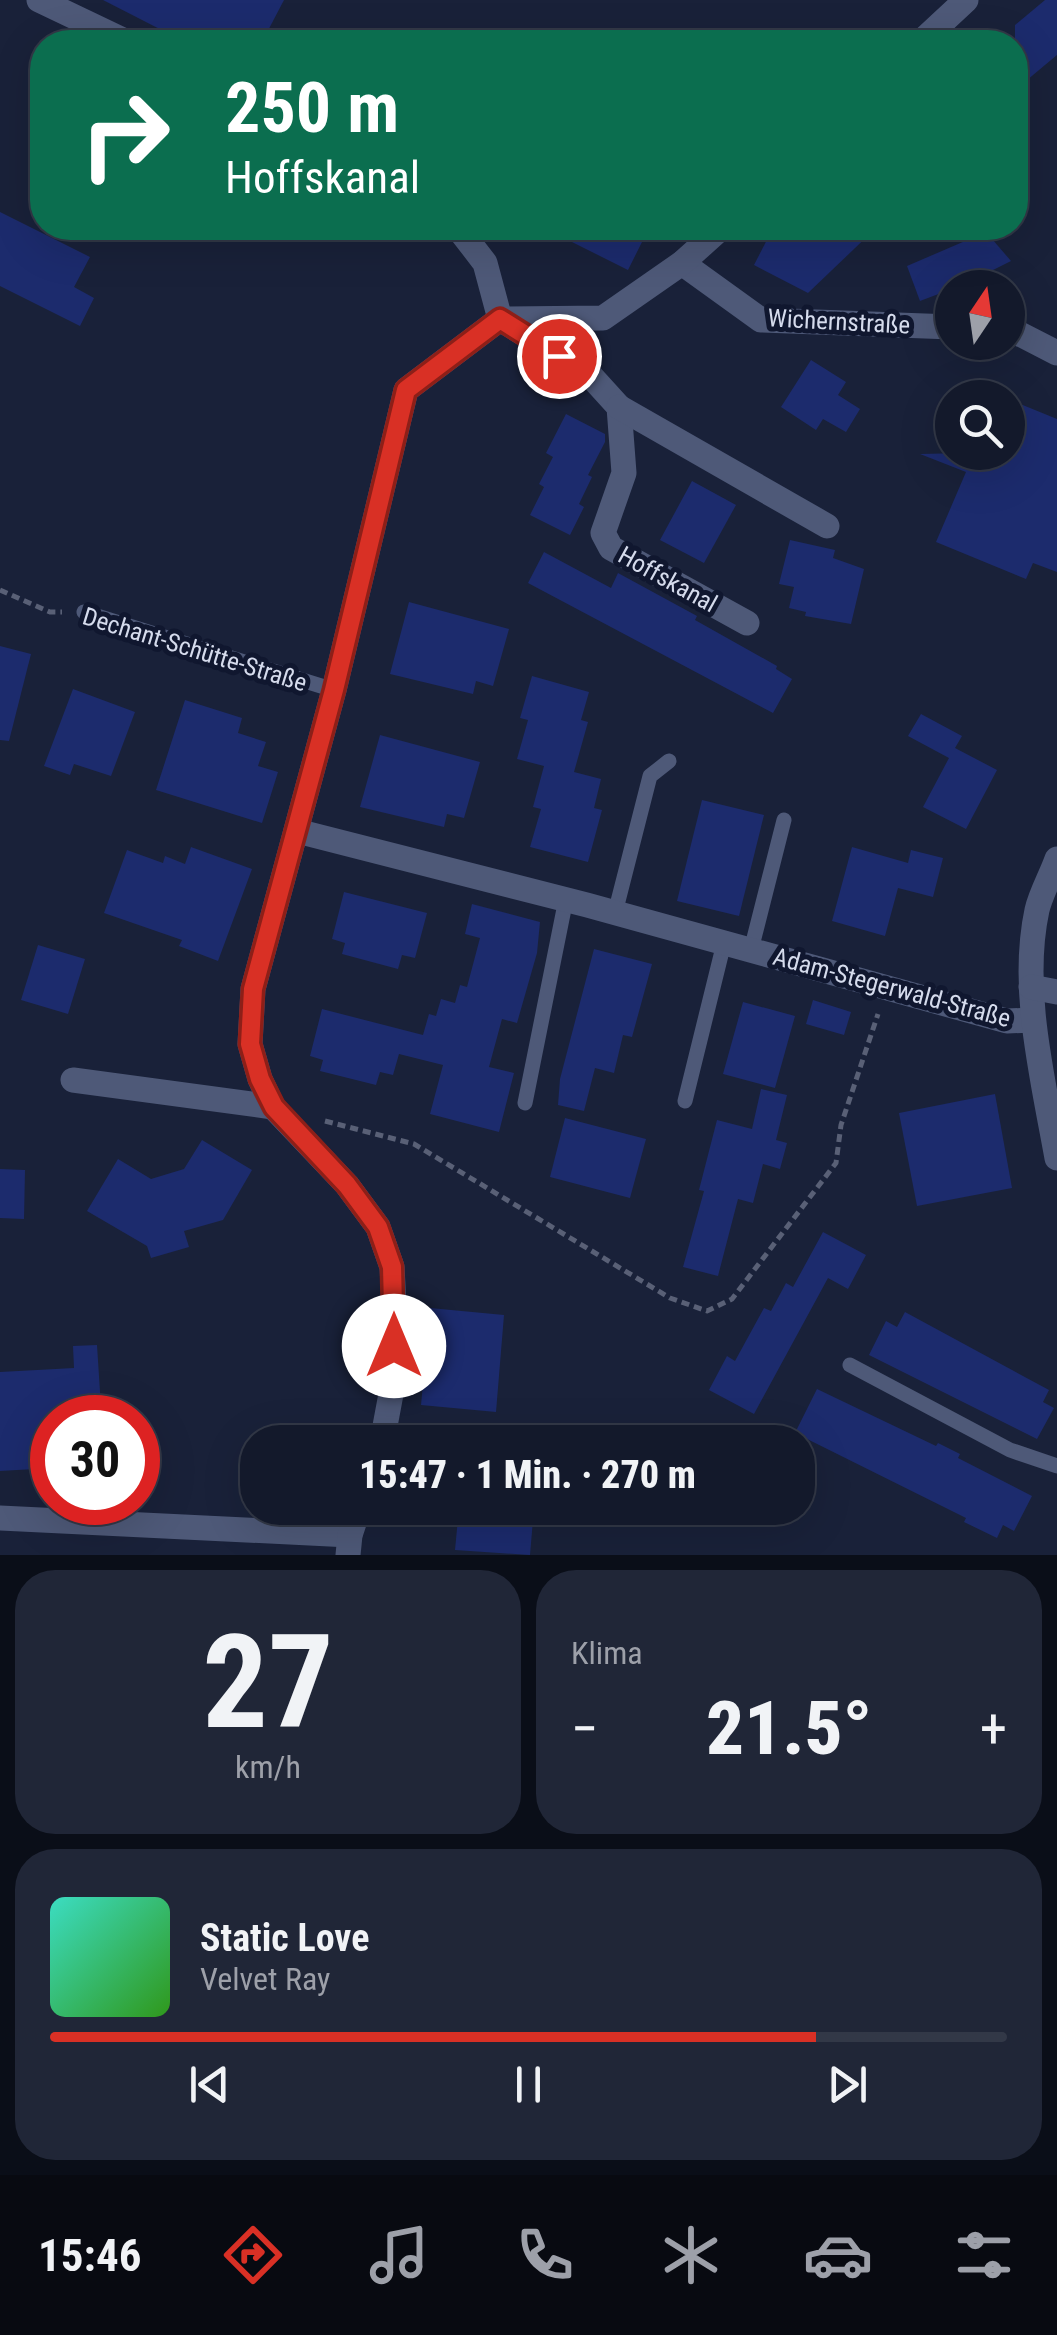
<!DOCTYPE html>
<html lang="de">
<head>
<meta charset="utf-8">
<style>
	:root { --surface:#13192b; --page:#202637; --text:#f1f3f6; --muted:#9da0a9; --line:#323847; --accent:#d93025 }
	body { margin:0; font-family:"Roboto Condensed",sans-serif; background:var(--page); color:var(--text); height:100vh; display:flex; flex-direction:column; font-size:38px; white-space:nowrap }
	* { box-sizing:border-box; margin:0 }
	p { font-size:32px; color:var(--muted) }
	.icon { flex:none; width:55px; height:55px; fill:none; stroke:currentColor; stroke-width:2; stroke-linecap:round; stroke-linejoin:round }
	.map { position:relative; height:1555px; overflow:hidden }
	.drawer { display:flex; flex-direction:column; gap:15px; padding:15px; background:#0a0e18; flex:1 }
	.drawer>* { flex:none }
	.top-card { position:absolute; left:30px; top:30px; width:998px; height:210px; border-radius:40px; box-shadow:0 10px 40px #0002,0 0 0 2px var(--line); background:#0b6e4f; color:#fff; overflow:hidden }
	.needle { width:65px; rotate:13deg }
	.tools { position:absolute; left:935px; top:270px; display:grid; gap:20px }
	.tools a { display:grid; place-items:center; width:90px; height:90px; border-radius:50%; background:var(--surface); box-shadow:0 10px 40px #0002,0 0 0 2px var(--line); font-size:50px }
	.speed { position:absolute; left:30px; top:1395px; display:flex; gap:20px; font-size:50px; font-weight:700; text-align:center }
	.speed>* { display:grid; place-content:center; width:130px; height:130px; border-radius:50%; background:var(--surface); box-shadow:0 10px 40px #0002,0 0 0 2px var(--line); line-height:1 }
	.speed .limit { border:15px solid #d22; background:#fff; color:#111 }
	.pin { position:absolute; display:grid; place-items:center; width:85px; height:85px; color:#fff; margin:-42px; border:5px solid #fff; border-radius:50%; box-shadow:0 2px 10px #0007 }
	.me { position:absolute; width:110px; margin:-55px; rotate:0deg; stroke-linejoin:round; filter:drop-shadow(0 0 8px #0008) }
	.turn { display:flex; align-items:center; gap:35px; height:210px; padding:0 30px; font-size:45px }
	.turn .icon { width:130px; height:130px; stroke-width:2.5 }
	.turn b { display:block; font-size:70px; line-height:85px }
	.big { font-size:75px; font-weight:800; line-height:1.1 }
	.drawer .card { flex:1; display:flex; flex-direction:column; justify-content:center; gap:15px; min-width:0; padding:0 35px; border-radius:40px; background:var(--page) }
	.drawer .dial { align-items:center; gap:0 }
	.dial b { font-size:130px; line-height:1 }
	.song { display:flex; align-items:center; gap:30px }
	.cover { width:120px; height:120px; border-radius:15px; background:linear-gradient(135deg,hsl(170 70% 55%),hsl(110 70% 35%)) }
	.played { height:10px; border-radius:5px; background:linear-gradient(90deg,var(--accent) 80%,var(--line) 80%) }
	.keys { display:flex; justify-content:space-around; direction:ltr }
	.heat { display:flex; justify-content:space-between; align-items:center; font-size:55px; direction:ltr }
	.drawer .tiles { flex:1; display:grid; gap:15px; grid-template-columns:1fr 1fr }
	.card:last-child { grid-column:span 2 }
	.trip { position:absolute; left:240px; top:1425px; width:575px; height:100px; border-radius:40px; background:var(--surface); box-shadow:0 10px 40px #0002,0 0 0 2px var(--line); font-weight:800; line-height:100px; text-align:center }
	.tabs { display:flex; height:160px; justify-content:space-around; align-items:center; background:#080a11; color:var(--muted) }
	.tabs .icon { width:70px; height:70px }
	.tabs .current { color:var(--accent) }
	.tabs b { font-size:45px; color:var(--text) }
	.map>svg:first-child { display:block }
	.building { fill:#1c2b6d }
	.lines { fill:none; stroke-linecap:round; stroke-linejoin:round }
	.path { stroke:#596076; stroke-width:5; stroke-dasharray:8 5; stroke-linecap:butt }
	.lane { stroke:#4e5978; stroke-width:15 }
	.street { stroke:#4e5978; stroke-width:25 }
	.route-casing { stroke:#8d1f18; stroke-width:25 }
	.route { stroke:#d93025; stroke-width:18 }
	.labels { text-anchor:middle; stroke-width:10; stroke-linejoin:round; paint-order:stroke }
	.street-label { font-size:25px; fill:#d5dbec; stroke:#10172f }
</style>
</head>
<body>
<div class="map">
<svg width="1057" height="1555" viewBox="0 0 1057 1555">
	<rect width="100%" height="100%" fill="#192139"/>
	<g class="building">
		<polygon points="103,0 284,0 262,42 185,42"/>
		<polygon points="1045,0 1057,0 1057,55 1015,90 1015,25"/>
		<polygon points="0,212 90,257 74,287 94,298 80,326 0,286"/>
		<polygon points="544,228 649,228 628,270"/>
		<polygon points="773,228 876,228 808,293 754,265"/>
		<polygon points="986,232 1011,261 965,284 920,301 907,266"/>
		<polygon points="811,360 846,382 838,395 860,409 846,432 823,419 816,430 781,407"/>
		<polygon points="1008,399 1057,419 1057,572 1033,563 1026,579 936,542 966,472 920,454 1008,452"/>
		<polygon points="566,414 605,434 605,442 588,475 592,477 579,504 584,507 570,535 530,515 544,487 539,484 553,457 546,453"/>
		<polygon points="692,481 736,505 704,563 660,540"/>
		<polygon points="790,540 835,550 833,558 864,569 851,624 805,616 806,612 789,608 794,587 779,584"/>
		<polygon points="544,552 611,588 618,573 697,616 695,620 777,666 776,669 792,679 773,713 528,583"/>
		<polygon points="409,602 509,629 493,686 476,681 473,694 390,674"/>
		<polygon points="0,646 31,654 9,741 0,740"/>
		<polygon points="532,676 589,692 581,720 588,722 574,772 601,779 594,808 602,810 588,862 530,847 541,809 533,807 544,766 517,759 528,720 520,718"/>
		<polygon points="73,689 135,712 111,776 74,764 70,775 44,766"/>
		<polygon points="185,700 242,718 238,733 266,742 258,766 278,772 262,823 156,790"/>
		<polygon points="921,714 962,736 955,748 997,770 966,829 923,807 949,758 908,736"/>
		<polygon points="380,735 480,762 464,818 447,814 444,827 360,807"/>
		<polygon points="702,800 764,815 739,916 677,901"/>
		<polygon points="191,847 252,869 218,961 179,946 182,940 104,913 127,850 163,863 165,856 185,864"/>
		<polygon points="852,847 908,863 911,850 943,858 933,897 898,888 885,936 832,921"/>
		<polygon points="344,892 427,913 415,958 402,955 398,969 342,954 345,943 332,939"/>
		<polygon points="472,904 540,922 537,953 517,1023 502,1019 489,1067 514,1073 499,1132 430,1114 443,1065 399,1054 393,1075 380,1072 376,1085 320,1071 323,1060 310,1056 322,1009 423,1035 429,1014 436,1016 441,999 455,1003 460,985 467,987 480,938 465,934"/>
		<polygon points="38,945 85,959 68,1014 21,1000"/>
		<polygon points="594,949 652,964 632,1037 623,1035 614,1073 595,1068 584,1111 558,1105 560,1079"/>
		<polygon points="813,1000 851,1012 844,1035 806,1024"/>
		<polygon points="743,1002 795,1016 775,1088 723,1074"/>
		<polygon points="761,1089 787,1095 776,1140 787,1143 780,1169 763,1164 753,1203 738,1199 718,1276 683,1267 704,1191 699,1190 717,1120 752,1129"/>
		<polygon points="995,1094 1012,1188 917,1206 899,1113"/>
		<polygon points="565,1118 646,1139 630,1198 550,1177"/>
		<polygon points="202,1140 252,1170 223,1220 184,1231 189,1247 151,1258 147,1246 87,1211 118,1159 151,1179 184,1169"/>
		<polygon points="0,1169 25,1170 24,1219 0,1218"/>
		<polygon points="823,1232 866,1255 848,1289 828,1278 754,1414 709,1390 727,1356 735,1361 764,1308 771,1311 786,1283 793,1287"/>
		<polygon points="430,1308 504,1315 496,1412 421,1405"/>
		<polygon points="905,1312 1049,1390 1043,1402 1054,1408 1037,1439 869,1355 886,1321 897,1327"/>
		<polygon points="97,1345 101,1407 63,1410 64,1418 52,1418 52,1468 0,1471 0,1372 74,1368 73,1346"/>
		<polygon points="817,1389 936,1446 938,1443 960,1454 958,1458 1032,1496 1014,1531 1003,1525 997,1538 964,1522 966,1518 795,1433"/>
		<polygon points="459,1508 534,1508 530,1555 455,1550"/>
	</g>
	<g class="lines">
		<g class="path">
			<polyline points="0,590 50,612 62,612"/>
			<polyline points="325,1121 414,1144 670,1298 707,1311 732,1299 836,1163 841,1125 878,1014"/>
		</g>
		<g class="lane">
			<polyline points="84,612 334,690"/>
			<polyline points="615,913 650,776 669,761"/>
			<polyline points="751,950 784,820"/>
			<polyline points="685,1101 724,943"/>
			<polyline points="525,1103 566,899"/>
			<polyline points="850,1365 1010,1450 1057,1466"/>
		</g>
		<g class="street">
			<polyline points="39,0 127,42"/>
			<polyline points="921,42 966,0"/>
			<polyline points="458,228 485,263 500,319 589,374 619,407 624,473 603,533 611,548 747,623"/>
			<polyline points="682,263 761,320 952,327"/>
			<polyline points="500,319 603,318 682,263 721,228"/>
			<polyline points="1008,328 1057,353"/>
			<polyline points="619,407 827,526"/>
			<polyline points="297,831 587,905 1007,1021 1033,1020"/>
			<path d="M1057,859C1051,876 1041,893 1037,910C1020,989 1043,1079 1057,1158"/>
			<polyline points="1031,987 1057,992"/>
			<polyline points="73,1080 273,1107"/>
			<polyline points="382,1442 391,1394 395,1322 392,1267 378,1227 347,1185 273,1107 260,1079 250,1044 253,989 334,690 406,390 500,319"/>
			<polyline points="0,1518 350,1535"/>
			<polyline points="348,1555 350,1535 359,1508"/>
		</g>
	</g>
	<g class="lines">
		<defs>
			<polyline id="route" points="394,1346 392,1267 378,1227 347,1185 274,1107 260,1079 250,1044 253,989 334,690 406,390 500,319 559,356"/>
		</defs>
		<use href="#route" class="route-casing"/>
		<use href="#route" class="route"/>
	</g>
	<g class="labels">
		<g class="street-label">
			<text transform="translate(839 321) rotate(3)" y="9">Wichernstraße</text>
			<text transform="translate(668 579) rotate(29)" y="9">Hoffskanal</text>
			<text transform="translate(195 649) rotate(17)" y="9">Dechant-Schütte-Straße</text>
			<text transform="translate(892 987) rotate(15)" y="9">Adam-Stegerwald-Straße</text>
		</g>
	</g>
</svg>
<div class="tools">
<a><svg class="needle" viewBox="-14 -14 28 28"><path d="M0-13l5 13h-10z" fill="#e53935"/><path d="M0 13l5-13h-10z" fill="#9da0a9"/></svg></a>
<a><svg class="icon" aria-label="search" viewBox="0 0 24 24"><circle cx="10" cy="10" r="6"/><path d="M15 15l6 6"/></svg></a>
</div>
<div class="speed"><div class="limit">30</div></div>
<div class="pin" style="left:559px;top:356px;background:#d93025"><svg class="icon" aria-label="arrive" viewBox="0 0 24 24"><path d="M6 21V4h12l-3 4 3 4H6"/></svg></div>
<svg class="me" style="left:394px;top:1346px" viewBox="-20 -20 40 40"><circle r="19" fill="#fff"/><path d="M0-13L10 11 0 6-10 11z" fill="#d93025"/></svg>
<div class="trip">15:47 · 1 Min. · 270 m</div>
<div class="top-card">
<div class="turn"><svg class="icon" aria-label="right" viewBox="0 0 24 24"><path d="M7 20v-9h11M14 6l5 5-5 5"/></svg><div><b>250 m</b>Hoffskanal</div></div>
</div>
</div>
<section class="drawer">
<div class="tiles">
<div class="card dial"><b>27</b><p>km/h</p></div>
<div class="card"><p>Klima</p>
<div class="heat"><a>−</a><b class="big">21.5°</b><a>+</a></div>
</div>
<div class="card">
<div class="song"><i class="cover"></i><div><b>Static Love</b><p>Velvet Ray</p></div></div>
<div class="played"></div>
<div class="keys"><svg class="icon" aria-label="previous" viewBox="0 0 24 24"><path d="M18 5L8 12l10 7zM5 5v14"/></svg><svg class="icon" aria-label="pause" viewBox="0 0 24 24"><path d="M8 5v14M16 5v14"/></svg><svg class="icon" aria-label="next" viewBox="0 0 24 24"><path d="M6 5l10 7-10 7zM19 5v14"/></svg></div>
</div>
</div>
</section>
<nav class="tabs">
<b>15:46</b>
<svg class="icon current" aria-label="directions" viewBox="0 0 24 24"><path d="M12 3l9 9-9 9-9-9zM9 14v-3h6M13 9l2 2-2 2"/></svg>
<svg class="icon" aria-label="music" viewBox="0 0 24 24"><path d="M9 18V5l10-2v13"/><circle cx="6" cy="18" r="3"/><circle cx="16" cy="16" r="3"/></svg>
<svg class="icon" aria-label="phone" viewBox="0 0 24 24"><path d="M5 4h4l2 5-3 2q2 4 5 5l2-3 5 2v4C11 20 4 13 5 4z"/></svg>
<svg class="icon" aria-label="climate" viewBox="0 0 24 24"><path d="M12 3v18M4 7l16 10M4 17L20 7"/></svg>
<svg class="icon" aria-label="car" viewBox="0 0 24 24"><path d="M5 17H2v-5l4-1 3-4h7l3 4 3 1v5h-3M9 17h6M6 11h13"/><circle cx="7" cy="17" r="2"/><circle cx="17" cy="17" r="2"/></svg>
<svg class="icon" aria-label="filters" viewBox="0 0 24 24"><path d="M4 7h16M4 17h16"/><circle cx="9" cy="7" r="2"/><circle cx="15" cy="17" r="2"/></svg>
</nav>
</body>
</html>
